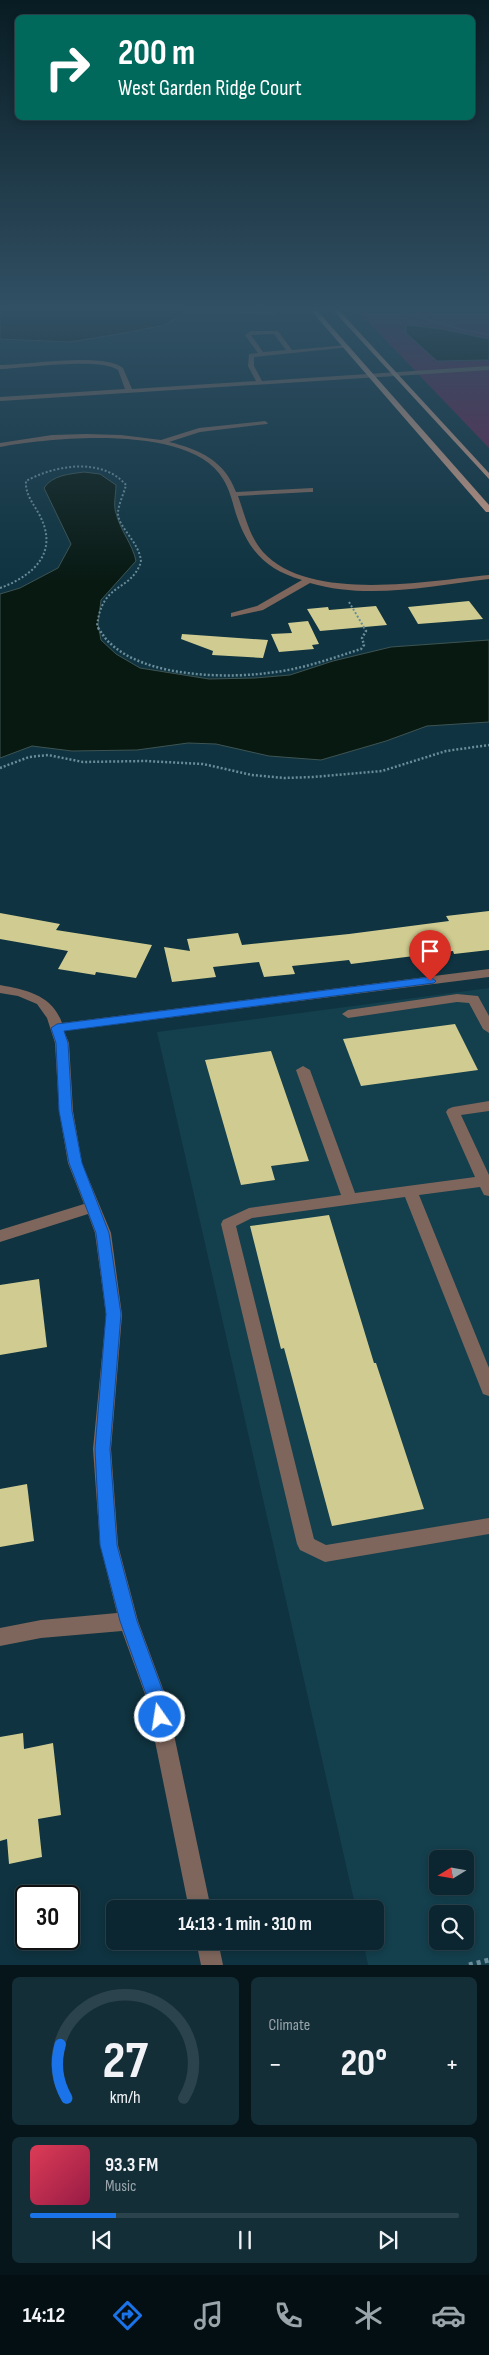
<!DOCTYPE html>
<html lang="en">
<head>
<meta charset="utf-8">
<style>
	:root { --surface:#0b2630; --page:#142e38; --text:#f1f3f6; --muted:#9aa5ab; --line:#2b434c; --accent:#1a73e8 }
	body { margin:0; font-family:"Sofia Sans Condensed",sans-serif; background:var(--page); color:var(--text); height:100vh; display:flex; flex-direction:column; font-size:19px; white-space:nowrap }
	* { box-sizing:border-box; margin:0 }
	p { font-size:16px; color:var(--muted) }
	.icon { flex:none; width:28px; height:28px; fill:none; stroke:currentColor; stroke-width:2; stroke-linecap:round; stroke-linejoin:round }
	.map { position:relative; height:1965px; overflow:hidden }
	.details { display:flex; flex-direction:column; gap:12px; padding:12px; background:#06151a; flex:1 }
	.details>* { flex:none }
	.guide { position:absolute; left:15px; top:15px; width:460px; height:105px; border-radius:8px; box-shadow:0 2px 8px #0003,0 0 0 1px var(--line); background:#00695c; color:#fff; overflow:hidden }
	.needle { width:32px; rotate:259deg }
	.buttons { position:absolute; left:429px; top:1850px; display:grid; gap:10px }
	.buttons a { display:grid; place-items:center; width:45px; height:45px; border-radius:8px; background:var(--surface); box-shadow:0 2px 8px #0003,0 0 0 1px var(--line); font-size:25px }
	.speed { position:absolute; left:15px; top:1885px; display:flex; gap:10px; font-size:25px; font-weight:700; text-align:center }
	.speed>* { display:grid; place-content:center; width:65px; height:65px; border-radius:50%; background:var(--surface); box-shadow:0 2px 8px #0003,0 0 0 1px var(--line); line-height:1 }
	.speed .limit { border:2px solid #111; border-radius:8px; background:#fff; color:#111 }
	.pin { position:absolute; display:grid; place-items:center; width:42px; height:42px; color:#fff; margin:-51px -21px; border-radius:50% 50% 50% 0; rotate:-45deg; box-shadow:0 0 5px #0007 }
	.pin .icon { rotate:45deg }
	.me { position:absolute; width:55px; margin:-28px; rotate:347deg; stroke-linejoin:round; filter:drop-shadow(0 0 4px #0008) }
	.turn { display:flex; align-items:center; gap:18px; height:105px; padding:0 20px; font-size:22px }
	.turn .icon { width:65px; height:65px; stroke-width:2.5 }
	.turn b { display:block; font-size:35px; line-height:42px }
	.big { font-size:38px; font-weight:700; line-height:1.1 }
	.details .tile { flex:1; display:flex; flex-direction:column; justify-content:center; gap:8px; min-width:0; padding:0 18px; border-radius:8px; background:var(--page) }
	.details .dial { align-items:center; gap:0 }
	.dial svg { height:130px; overflow:visible; fill:none; stroke:var(--line); stroke-width:7; stroke-linecap:round; text-anchor:middle }
	.dial text { fill:var(--text); stroke:none }
	.song { display:flex; align-items:center; gap:15px }
	.cover { width:60px; height:60px; border-radius:8px; background:linear-gradient(135deg,hsl(350 70% 55%),hsl(340 70% 35%)) }
	.played { height:5px; border-radius:2px; background:linear-gradient(90deg,var(--accent) 20%,var(--line) 20%) }
	.keys { display:flex; justify-content:space-around; direction:ltr }
	.heat { display:flex; justify-content:space-between; align-items:center; font-size:28px; direction:ltr }
	.details .tiles { flex:1; display:grid; gap:12px; grid-template-columns:1fr 1fr }
	.tile:last-child { grid-column:span 2 }
	.trip { position:absolute; left:106px; top:1900px; width:278px; height:50px; border-radius:8px; background:var(--surface); box-shadow:0 2px 8px #0003,0 0 0 1px var(--line); font-weight:700; line-height:50px; text-align:center }
	.tabs { display:flex; height:80px; justify-content:space-around; align-items:center; background:#040f13; color:var(--muted) }
	.tabs .icon { width:35px; height:35px }
	.tabs .selected { color:var(--accent) }
	.tabs b { font-size:22px; color:var(--text) }
	.map>svg:first-child { display:block }
	.built { fill:#143f4d; fill-rule:evenodd }
	.green { fill:#682550 }
	.water { fill:#081912; stroke:#3e5453 }
	.building { fill:#d0cc91 }
	.lines { fill:none; stroke-linecap:round; stroke-linejoin:round }
	.path-far3 { stroke:#6b8d9a; stroke-width:1; stroke-dasharray:1 1; stroke-linecap:butt }
	.path-far2 { stroke:#6b8d9a; stroke-width:2; stroke-dasharray:2 2; stroke-linecap:butt }
	.path-far1 { stroke:#6b8d9a; stroke-width:2.5; stroke-dasharray:2 2; stroke-linecap:butt }
	.path { stroke:#6b8d9a; stroke-width:5; stroke-dasharray:4 4; stroke-linecap:butt }
	.minor { fill:#7e665c; fill-rule:evenodd }
	.major { fill:#cd9c87; fill-rule:evenodd }
	.route { fill:#1a73e8; stroke:#114b97 }
</style>
</head>
<body>
<div class="map">
<svg width="489" height="1965" viewBox="0 0 489 1965">
	<rect width="100%" height="100%" fill="#0f3340"/>
	<path class="built" d="M489,988V1965H368L363,1941H375V1909H356L157,1032ZM438,1859H465V1886H438ZM438,1914H465V1941H438Z"/>
	<polygon class="green" points="354,307 489,307 489,448"/>
	<g class="water">
		<polygon points="0,307 192,307 165,325 125,333 70,342 0,339"/>
		<polygon points="406,325 441,329 489,339 489,360 437,361 406,333"/>
		<path d="M84,472L100,474L116,485C116,494 113,505 116,513C120,530 133,545 136,561L101,600L98,624L101,640L116,654L140,668L209,679L255,678L290,675L333,661L391,647L489,640V722L427,726L386,741L321,760L269,756L216,744L188,743L137,750L72,751L32,746L0,758V594L20,588L58,568L71,544L44,488C52,475 70,474 84,472Z"/>
	</g>
	<g class="building">
		<polygon points="469,601 483,619 418,624 408,607"/>
		<polygon points="376,606 387,625 320,631 307,609 328,607 329,610"/>
		<polygon points="308,621 319,644 312,645 314,649 279,652 271,634 292,633 288,623"/>
		<polygon points="182,634 268,640 263,658 212,655 213,651 181,639"/>
		<polygon points="489,911 489,950 454,954 453,951 351,964 349,960 292,966 295,974 264,977 259,962 213,967 216,977 172,982 164,947 190,951 187,939 238,933 242,945 349,934 449,921 446,916"/>
		<polygon points="0,913 60,924 56,930 152,945 136,978 96,972 95,975 58,969 68,951 0,939"/>
		<polygon points="455,1024 478,1070 361,1086 343,1039"/>
		<polygon points="271,1051 309,1161 271,1166 275,1180 241,1185 205,1060"/>
		<polygon points="329,1215 374,1363 376,1363 424,1509 332,1526 284,1348 281,1349 250,1226"/>
		<polygon points="39,1279 47,1347 0,1355 0,1285"/>
		<polygon points="27,1484 34,1541 0,1547 0,1489"/>
		<polygon points="23,1733 24,1749 53,1743 61,1815 38,1819 42,1857 9,1864 7,1839 0,1841 0,1737"/>
	</g>
	<g class="lines">
		<polyline class="path-far3" points="385,307 456,328 489,335"/>
		<g class="path-far2">
			<path d="M0,588C33,576 59,553 40,516C34,504 25,495 26,481C55,465 102,457 126,485C124,493 119,503 118,512C117,527 140,542 141,562C130,593 102,581 97,626L99,629"/>
			<polyline points="349,602 365,629"/>
		</g>
		<g class="path-far1">
			<path d="M98,628C102,633 105,639 110,643C146,678 229,679 276,672C305,668 333,658 361,649L364,645L362,638L366,631L364,628"/>
			<polyline points="0,768 29,757 48,755 83,762 145,761 203,764 252,775 284,778 313,777 382,771 446,751 489,745"/>
		</g>
		<polyline class="path" points="469,1965 489,1960"/>
		<g class="minor">
			<path d="M246,307H270L275,313L272,315L205,311ZM264,307L268,311L240,310L262,309Z"/>
			<polygon points="484,307 489,307 489,310"/>
			<path d="M251,331H278L292,350L347,345L350,347L254,357V366L262,381L489,366V370L0,401V397L125,389L118,370C100,357 26,368 0,369V365C27,365 104,352 123,368L132,389L256,381L248,366L249,354L258,353L245,335ZM274,334L286,350L263,352L251,335Z"/>
			<path d="M265,421L268,423L267,424L200,432L169,442C199,449 225,461 236,492L313,488V492H310L238,496C245,515 249,536 263,552C309,603 428,581 489,575V579C431,586 368,600 310,583L263,610L231,617V613L257,606L302,580C265,569 248,550 236,514C232,501 230,490 223,479C191,424 54,437 0,447V443L52,435L86,434L121,435L161,440L199,428Z"/>
			<path d="M489,969V977L64,1031L69,1043L73,1111L82,1163L111,1233L122,1315L111,1449L118,1545L138,1621L166,1697L211,1909H189L146,1697L122,1631L41,1638L0,1646V1628L41,1620L117,1613L100,1545L93,1449L106,1315L95,1233L88,1214L0,1242V1230L84,1204L68,1163L59,1111L55,1043L47,1018L37,1004L18,996L0,993V985C27,990 52,995 62,1023Z"/>
			<polygon points="457,994 478,996 489,1016 489,1033 483,1029 469,1003 457,1002 348,1018 342,1014 348,1010"/>
			<polygon points="303,1066 310,1070 355,1193 475,1177 446,1112 448,1109 453,1107 489,1101 489,1111 461,1115 489,1175 489,1196 484,1195 480,1187 419,1195 489,1368 489,1396 483,1394 481,1389 405,1197 252,1218 236,1226 314,1539 326,1545 489,1518 489,1534 325,1562 300,1550 297,1544 221,1224 223,1220 249,1208 341,1195 296,1070"/>
			<polygon points="196,1941 218,1941 223,1965 201,1965"/>
		</g>
		<g class="major">
			<polygon points="308,307 314,307 489,505 489,512 486,512"/>
			<polygon points="330,307 336,307 489,473 489,479"/>
		</g>
	</g>
	<linearGradient id="sky" x2="0" y2="1"><stop stop-color="#081c23"/><stop offset="0.53" stop-color="#315064"/><stop offset="1" stop-color="#315064" stop-opacity="0"/></linearGradient>
	<rect width="489" height="582" fill="url(#sky)"/>
	<polygon class="route" points="430,977 436,981 434,983 64,1031 68,1043 72,1111 82,1163 109,1233 121,1314 110,1449 117,1545 137,1621 165,1697 169,1717 166,1723 160,1726 153,1723 147,1697 120,1621 100,1545 95,1449 106,1314 96,1233 69,1163 59,1111 56,1043 51,1028 57,1024"/>
</svg>
<div class="buttons">
<a><svg class="needle" viewBox="-14 -14 28 28"><path d="M0-13l5 13h-10z" fill="#e53935"/><path d="M0 13l5-13h-10z" fill="#9aa5ab"/></svg></a>
<a><svg class="icon" aria-label="search" viewBox="0 0 24 24"><circle cx="10" cy="10" r="6"/><path d="M15 15l6 6"/></svg></a>
</div>
<div class="speed"><div class="limit">30</div></div>
<div class="pin" style="left:430px;top:981px;background:#d93025"><svg class="icon" aria-label="arrive" viewBox="0 0 24 24"><path d="M6 21V4h12l-3 4 3 4H6"/></svg></div>
<svg class="me" style="left:160px;top:1717px" viewBox="-20 -20 40 40"><circle r="17" fill="#1a73e8" stroke="#fff" stroke-width="3"/><path d="M0-11L8 9 0 5-8 9z" fill="#fff"/></svg>
<div class="trip">14:13 · 1 min · 310 m</div>
<div class="guide">
<div class="turn"><svg class="icon" aria-label="right" viewBox="0 0 24 24"><path d="M7 20v-9h11M14 6l5 5-5 5"/></svg><div><b>200 m</b>West Garden Ridge Court</div></div>
</div>
</div>
<section class="details">
<div class="tiles">
<div class="tile dial"><svg viewBox="0 0 100 80">
<path d="M14 69A42 42 0 1 1 86 69"/>
<path d="M14 69A42 42 0 0 1 10 36" stroke="#1a73e8"/>
<text x="50" y="56" font-size="32" font-weight="700">27</text>
<text x="50" y="72" font-size="11">km/h</text>
</svg></div>
<div class="tile"><p>Climate</p>
<div class="heat"><a>−</a><b class="big">20°</b><a>+</a></div>
</div>
<div class="tile">
<div class="song"><i class="cover"></i><div><b>93.3 FM</b><p>Music</p></div></div>
<div class="played"></div>
<div class="keys"><svg class="icon" aria-label="previous" viewBox="0 0 24 24"><path d="M18 5L8 12l10 7zM5 5v14"/></svg><svg class="icon" aria-label="pause" viewBox="0 0 24 24"><path d="M8 5v14M16 5v14"/></svg><svg class="icon" aria-label="next" viewBox="0 0 24 24"><path d="M6 5l10 7-10 7zM19 5v14"/></svg></div>
</div>
</div>
</section>
<nav class="tabs">
<b>14:12</b>
<svg class="icon selected" aria-label="directions" viewBox="0 0 24 24"><path d="M12 3l9 9-9 9-9-9zM9 14v-3h6M13 9l2 2-2 2"/></svg>
<svg class="icon" aria-label="music" viewBox="0 0 24 24"><path d="M9 18V5l10-2v13"/><circle cx="6" cy="18" r="3"/><circle cx="16" cy="16" r="3"/></svg>
<svg class="icon" aria-label="phone" viewBox="0 0 24 24"><path d="M5 4h4l2 5-3 2q2 4 5 5l2-3 5 2v4C11 20 4 13 5 4z"/></svg>
<svg class="icon" aria-label="climate" viewBox="0 0 24 24"><path d="M12 3v18M4 7l16 10M4 17L20 7"/></svg>
<svg class="icon" aria-label="car" viewBox="0 0 24 24"><path d="M5 17H2v-5l4-1 3-4h7l3 4 3 1v5h-3M9 17h6M6 11h13"/><circle cx="7" cy="17" r="2"/><circle cx="17" cy="17" r="2"/></svg>
</nav>
</body>
</html>
